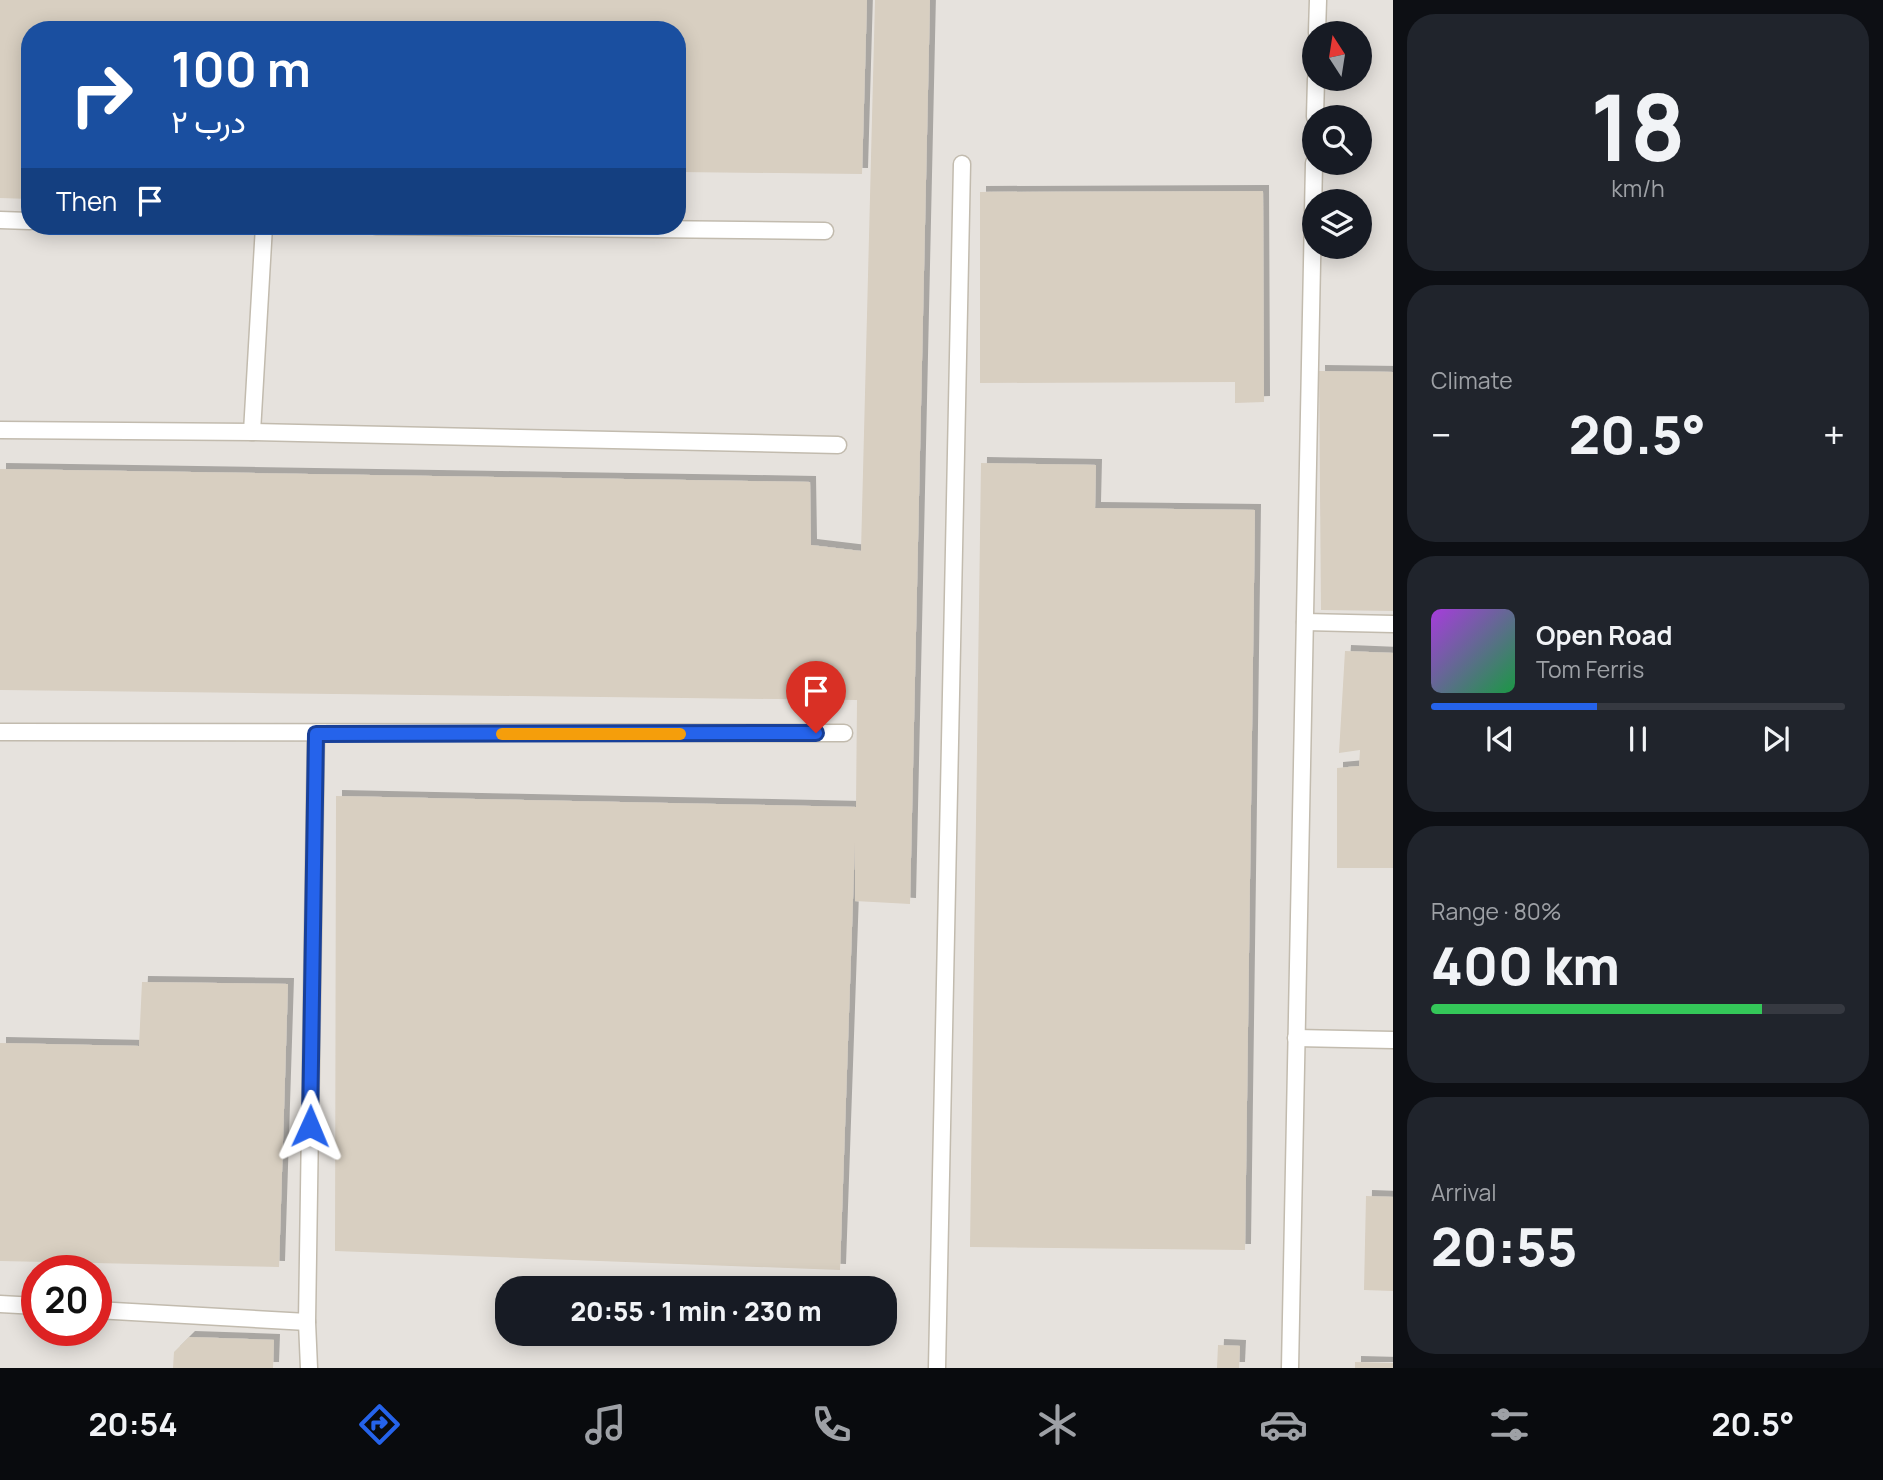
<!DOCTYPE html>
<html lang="en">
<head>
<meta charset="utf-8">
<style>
	:root { --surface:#171b24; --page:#20242c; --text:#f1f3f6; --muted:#9ea1a6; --line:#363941; --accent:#2563eb }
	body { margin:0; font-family:Manrope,Vazirmatn,sans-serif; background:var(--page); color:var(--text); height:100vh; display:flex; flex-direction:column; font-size:26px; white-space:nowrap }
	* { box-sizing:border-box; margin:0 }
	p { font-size:23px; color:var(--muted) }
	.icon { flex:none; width:38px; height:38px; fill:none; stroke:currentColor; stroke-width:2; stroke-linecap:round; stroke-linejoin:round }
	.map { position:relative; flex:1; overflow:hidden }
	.details { display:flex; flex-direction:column; gap:14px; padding:14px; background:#0d0f14; width:490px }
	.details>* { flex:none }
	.top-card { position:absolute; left:21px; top:21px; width:665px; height:214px; border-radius:28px; box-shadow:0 4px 18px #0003; background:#1a4fa0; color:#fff; overflow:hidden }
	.needle { width:46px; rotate:348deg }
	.buttons { position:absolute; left:1302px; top:21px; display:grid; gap:14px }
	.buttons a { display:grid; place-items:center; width:70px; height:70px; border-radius:50%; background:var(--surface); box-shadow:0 4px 18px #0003; font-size:35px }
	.speed { position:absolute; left:21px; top:1255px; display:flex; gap:14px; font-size:35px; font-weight:700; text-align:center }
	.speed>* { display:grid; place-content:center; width:91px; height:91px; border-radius:50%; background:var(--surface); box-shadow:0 4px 18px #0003; line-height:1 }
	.speed .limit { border:10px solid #d22; background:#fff; color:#111 }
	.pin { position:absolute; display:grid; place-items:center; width:60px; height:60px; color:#fff; margin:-72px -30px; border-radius:50% 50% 50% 0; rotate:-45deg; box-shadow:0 0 7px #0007 }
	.pin .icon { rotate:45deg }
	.me { position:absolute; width:77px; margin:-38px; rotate:1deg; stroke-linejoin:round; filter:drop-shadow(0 0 5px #0008) }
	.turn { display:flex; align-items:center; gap:24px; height:147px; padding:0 35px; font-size:32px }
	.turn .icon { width:91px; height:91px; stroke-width:2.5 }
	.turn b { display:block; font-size:49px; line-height:60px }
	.then { display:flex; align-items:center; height:66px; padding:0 35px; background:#0003; gap:14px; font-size:26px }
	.big { font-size:52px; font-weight:800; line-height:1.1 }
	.details .widget { flex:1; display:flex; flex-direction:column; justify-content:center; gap:10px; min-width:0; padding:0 24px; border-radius:28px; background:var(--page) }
	.details .dial { align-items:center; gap:0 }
	.dial b { font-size:91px; line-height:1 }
	.song { display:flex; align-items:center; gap:21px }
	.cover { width:84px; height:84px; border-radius:10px; background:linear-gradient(135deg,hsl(280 70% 55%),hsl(140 70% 35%)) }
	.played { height:7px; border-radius:4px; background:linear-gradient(90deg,var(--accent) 40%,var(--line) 40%) }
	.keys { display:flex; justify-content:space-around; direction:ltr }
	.heat { display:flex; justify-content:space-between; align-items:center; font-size:38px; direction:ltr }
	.charge { height:10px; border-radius:5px; background:linear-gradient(90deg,#34c759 80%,var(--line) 0) }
	.trip { position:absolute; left:495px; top:1276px; width:402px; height:70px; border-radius:28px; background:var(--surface); box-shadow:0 4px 18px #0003; font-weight:800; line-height:70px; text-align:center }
	.tab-bar { display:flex; height:112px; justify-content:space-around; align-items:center; background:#090b0e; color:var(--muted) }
	.tab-bar .icon { width:49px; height:49px }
	.tab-bar .on { color:var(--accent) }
	.tab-bar b { font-size:32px; color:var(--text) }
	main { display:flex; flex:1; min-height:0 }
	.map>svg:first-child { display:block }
	.industrial { fill:#e6e2dd; fill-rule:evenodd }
	.building { fill:#d8cfc1; filter:url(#shadow) }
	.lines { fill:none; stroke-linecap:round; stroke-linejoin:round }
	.service-casing { stroke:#c2bbae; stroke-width:19 }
	.service { stroke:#fff; stroke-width:16 }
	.route-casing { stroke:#184099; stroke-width:18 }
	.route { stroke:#2563eb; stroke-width:12 }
	.slow { stroke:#f59e0b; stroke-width:12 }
</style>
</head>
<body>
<main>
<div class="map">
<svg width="1393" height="1368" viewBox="0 0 1393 1368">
	<defs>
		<filter id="shadow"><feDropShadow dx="6" dy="-6" stdDeviation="0" flood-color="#0004"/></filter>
	</defs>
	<rect width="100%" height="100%" fill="#f6f3ec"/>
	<path class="industrial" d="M0,0H1393V1368H0ZM30,30H677V226H30ZM1314,33H1360V79H1314ZM1314,117H1360V163H1314ZM1314,201H1360V247H1314ZM37,1270H96V1330H37ZM508,1288H886V1334H508Z"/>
	<g class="building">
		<polygon points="0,0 867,0 862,174 677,172 677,30 30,30 30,199 0,198"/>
		<polygon points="875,0 930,0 910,904 855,901 855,842 840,1270 335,1251 336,796 856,807 857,700 0,690 0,469 810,482 811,545 861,551"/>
		<polygon points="1263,191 1264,402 1235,403 1235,382 980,383 980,192"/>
		<polygon points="1319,371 1393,372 1393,611 1321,610"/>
		<polygon points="981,463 1096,465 1095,508 1255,510 1245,1250 970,1247"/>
		<polygon points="1345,651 1393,653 1393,868 1337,868 1337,768 1359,766 1360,750 1339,753"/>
		<polygon points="142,982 288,984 279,1267 0,1261 0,1043 139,1046"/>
		<polygon points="1366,1196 1393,1197 1393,1291 1364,1290"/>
		<polygon points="189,1337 274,1340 273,1368 173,1368 174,1352"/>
		<polygon points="1218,1345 1240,1346 1239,1368 1217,1368"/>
		<polygon points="1355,1362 1393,1363 1393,1368 1355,1368"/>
	</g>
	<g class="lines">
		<defs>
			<g id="service">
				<polyline points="1317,33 1318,0"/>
				<polyline points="1315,117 1316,79"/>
				<polyline points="0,220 30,221"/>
				<polyline points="376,226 825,231"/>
				<polyline points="0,430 252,432 838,445"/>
				<polyline points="252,432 264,226"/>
				<polyline points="1305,622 1393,624"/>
				<polyline points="0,732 844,733"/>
				<polyline points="1296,1038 1393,1040"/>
				<polyline points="0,1304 37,1306"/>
				<polyline points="96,1310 307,1322"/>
				<polyline points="309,1368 307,1322 316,734"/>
				<polyline points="937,1368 962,164"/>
				<polyline points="1290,1368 1314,163"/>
			</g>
		</defs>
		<use href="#service" class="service-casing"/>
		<use href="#service" class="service"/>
	</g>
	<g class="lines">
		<defs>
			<polyline id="route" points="310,1126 316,734 816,733"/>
		</defs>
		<use href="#route" class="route-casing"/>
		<use href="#route" class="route"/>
		<polyline class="slow" points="502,734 680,734"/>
	</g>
</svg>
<div class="buttons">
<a><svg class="needle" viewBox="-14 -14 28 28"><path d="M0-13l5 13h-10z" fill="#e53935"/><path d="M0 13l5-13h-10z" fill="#9ea1a6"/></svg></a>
<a><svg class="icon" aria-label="search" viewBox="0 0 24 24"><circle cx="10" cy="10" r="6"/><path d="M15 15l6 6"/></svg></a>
<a><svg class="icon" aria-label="layers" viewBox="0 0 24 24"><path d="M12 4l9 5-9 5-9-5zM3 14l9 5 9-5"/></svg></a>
</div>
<div class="speed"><div class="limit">20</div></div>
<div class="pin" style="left:816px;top:733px;background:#d93025"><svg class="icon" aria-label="arrive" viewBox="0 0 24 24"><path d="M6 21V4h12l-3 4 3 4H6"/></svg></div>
<svg class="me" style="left:310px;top:1126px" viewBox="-20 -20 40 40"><path d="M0-17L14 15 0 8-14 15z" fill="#2563eb" stroke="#fff" stroke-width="4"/></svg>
<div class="trip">20:55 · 1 min · 230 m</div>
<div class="top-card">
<div class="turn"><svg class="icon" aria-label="right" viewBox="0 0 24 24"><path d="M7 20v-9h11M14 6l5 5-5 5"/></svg><div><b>100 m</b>درب ۲</div></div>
<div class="then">Then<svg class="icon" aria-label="arrive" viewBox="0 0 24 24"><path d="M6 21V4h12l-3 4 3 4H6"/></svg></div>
</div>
</div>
<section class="details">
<div class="widget dial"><b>18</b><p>km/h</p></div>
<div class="widget"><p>Climate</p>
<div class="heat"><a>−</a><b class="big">20.5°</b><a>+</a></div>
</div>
<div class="widget">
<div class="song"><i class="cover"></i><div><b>Open Road</b><p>Tom Ferris</p></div></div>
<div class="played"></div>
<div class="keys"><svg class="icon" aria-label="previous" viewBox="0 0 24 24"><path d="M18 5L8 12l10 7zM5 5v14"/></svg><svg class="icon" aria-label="pause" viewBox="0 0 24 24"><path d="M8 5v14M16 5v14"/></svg><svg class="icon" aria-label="next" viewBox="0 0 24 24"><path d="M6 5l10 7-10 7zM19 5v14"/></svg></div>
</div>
<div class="widget"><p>Range · 80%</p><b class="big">400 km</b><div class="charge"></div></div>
<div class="widget"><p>Arrival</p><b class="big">20:55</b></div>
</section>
</main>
<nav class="tab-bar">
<b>20:54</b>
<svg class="icon on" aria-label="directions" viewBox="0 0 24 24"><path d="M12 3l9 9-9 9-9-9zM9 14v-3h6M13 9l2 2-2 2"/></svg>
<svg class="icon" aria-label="music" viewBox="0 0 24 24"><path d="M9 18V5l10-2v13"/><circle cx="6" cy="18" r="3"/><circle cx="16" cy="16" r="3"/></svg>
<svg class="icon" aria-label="phone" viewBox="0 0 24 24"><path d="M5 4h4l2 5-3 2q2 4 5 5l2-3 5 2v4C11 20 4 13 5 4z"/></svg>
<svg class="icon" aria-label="climate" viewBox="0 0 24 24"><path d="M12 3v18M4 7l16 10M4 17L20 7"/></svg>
<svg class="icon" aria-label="car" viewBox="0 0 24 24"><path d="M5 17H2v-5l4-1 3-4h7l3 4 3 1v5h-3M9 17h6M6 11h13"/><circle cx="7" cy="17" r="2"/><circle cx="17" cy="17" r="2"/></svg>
<svg class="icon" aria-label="filters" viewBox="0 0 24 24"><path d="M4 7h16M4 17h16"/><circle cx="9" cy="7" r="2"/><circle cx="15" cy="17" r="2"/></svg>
<b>20.5°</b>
</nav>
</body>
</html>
